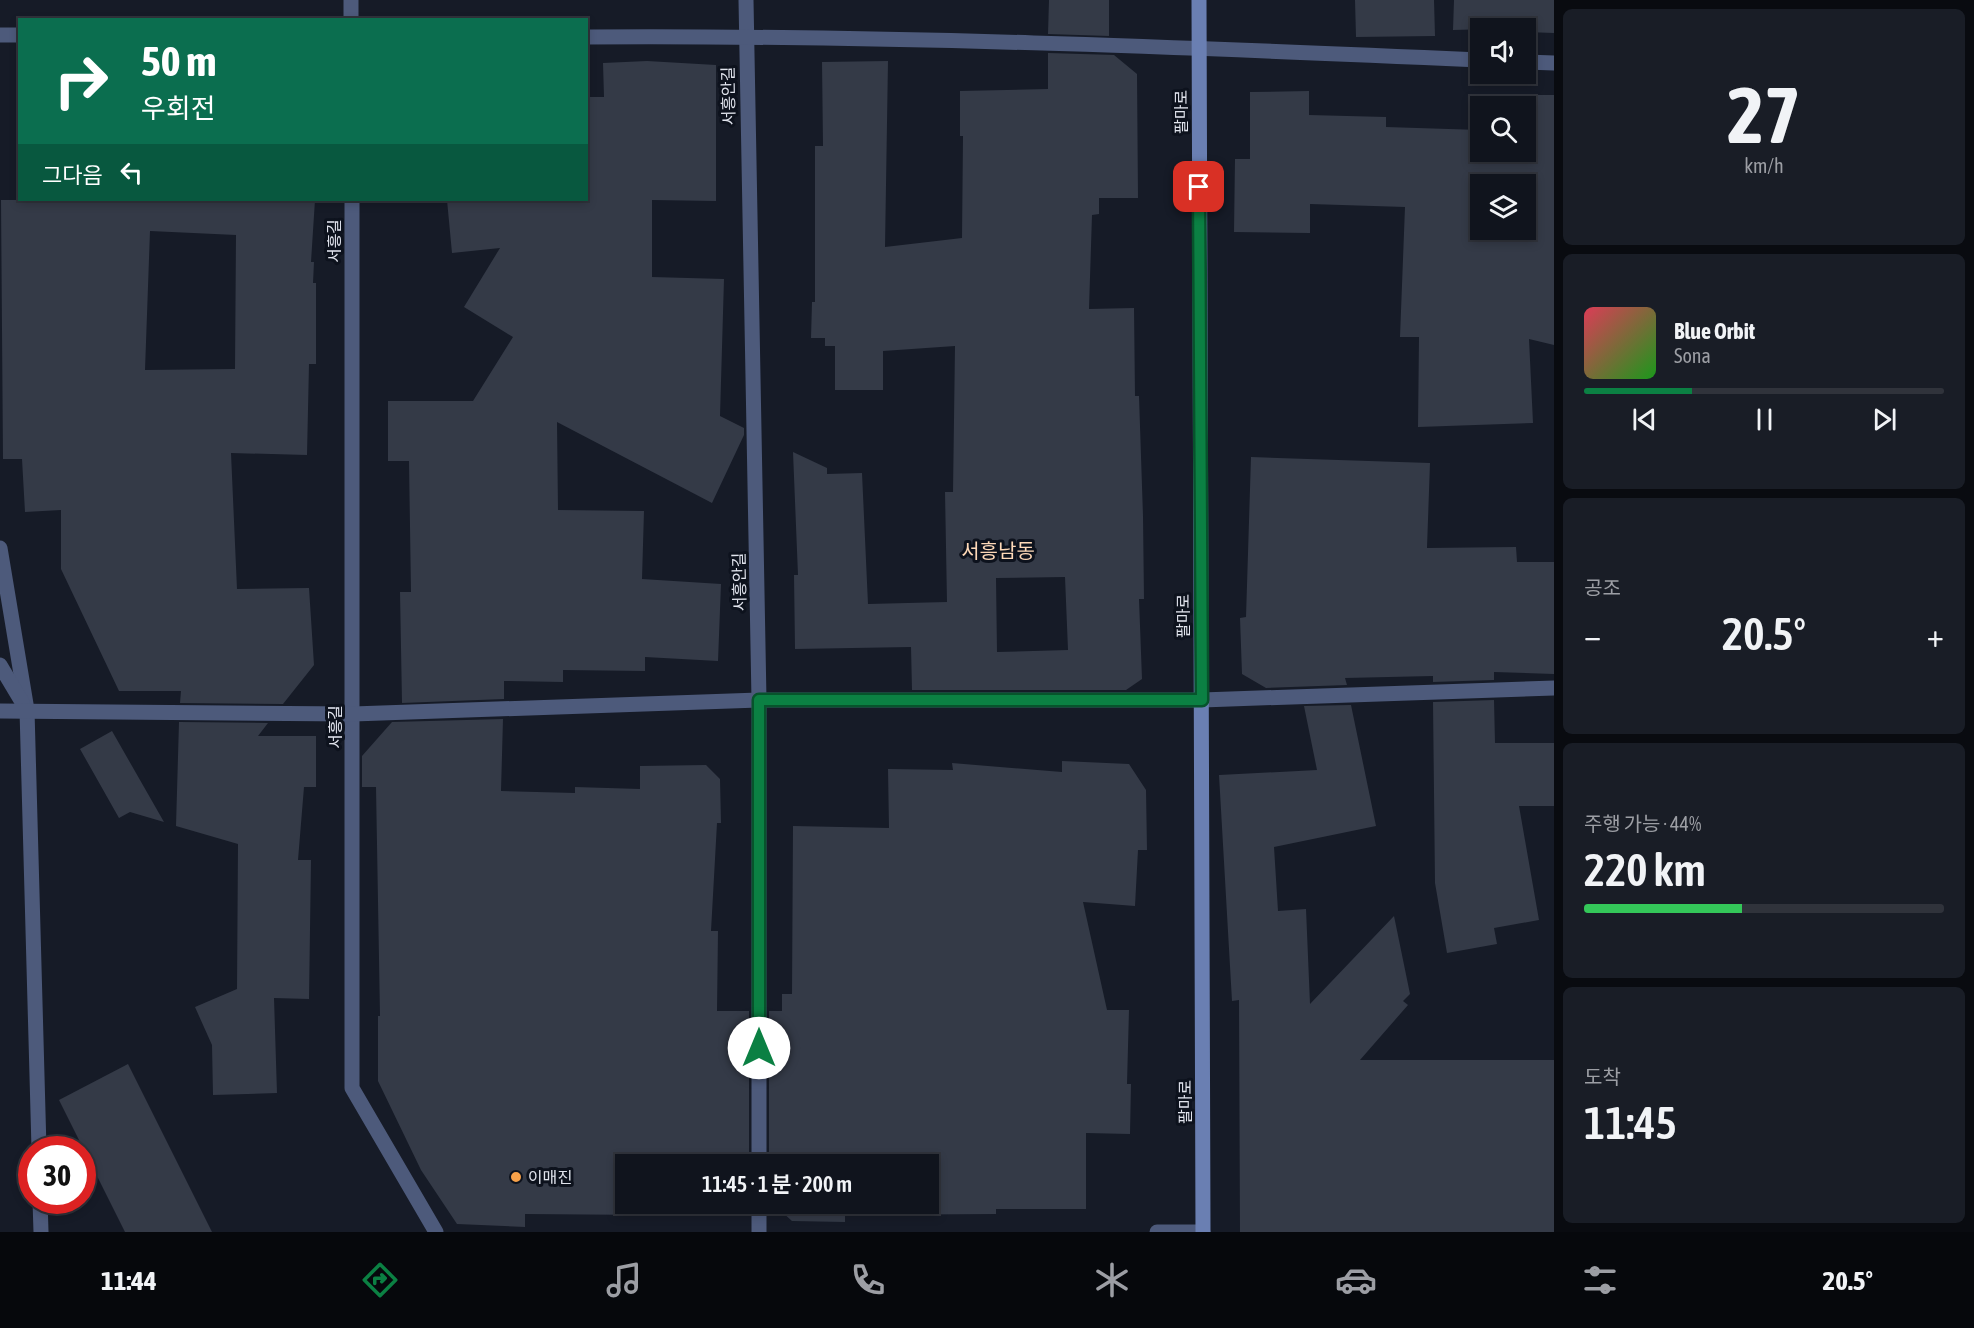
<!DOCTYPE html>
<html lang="ko">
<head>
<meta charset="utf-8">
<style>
	:root { --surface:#10141d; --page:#191d26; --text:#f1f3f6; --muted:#9c9ea4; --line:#30333b; --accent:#0b8043 }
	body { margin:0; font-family:"Asap Condensed","Noto Sans KR",sans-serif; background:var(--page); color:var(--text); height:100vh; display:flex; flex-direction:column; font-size:22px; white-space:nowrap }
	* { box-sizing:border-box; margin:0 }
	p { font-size:20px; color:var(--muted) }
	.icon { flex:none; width:33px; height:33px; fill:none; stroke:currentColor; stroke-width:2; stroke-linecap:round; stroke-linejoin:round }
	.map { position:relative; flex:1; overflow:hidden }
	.sheet { display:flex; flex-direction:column; gap:9px; padding:9px; background:#090b10; width:420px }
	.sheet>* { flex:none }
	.hud { position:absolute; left:18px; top:18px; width:570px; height:183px; border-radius:0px; box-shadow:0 3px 9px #0003,0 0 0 2px var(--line); background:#0b6e4f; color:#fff; overflow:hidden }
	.buttons { position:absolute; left:1470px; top:18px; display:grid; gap:12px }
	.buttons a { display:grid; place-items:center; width:66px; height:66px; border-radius:0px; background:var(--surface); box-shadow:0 3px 9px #0003,0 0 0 2px var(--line); font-size:30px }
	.speed { position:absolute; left:18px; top:1136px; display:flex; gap:12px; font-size:30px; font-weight:700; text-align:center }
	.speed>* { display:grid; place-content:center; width:78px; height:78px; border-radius:50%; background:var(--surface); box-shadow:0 3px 9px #0003,0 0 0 2px var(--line); line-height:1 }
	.speed .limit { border:9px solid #d22; background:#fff; color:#111 }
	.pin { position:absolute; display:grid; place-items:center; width:51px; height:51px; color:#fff; margin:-26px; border-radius:12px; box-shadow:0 3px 9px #0006 }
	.me { position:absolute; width:66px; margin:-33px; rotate:0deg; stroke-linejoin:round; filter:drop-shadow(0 0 4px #0008) }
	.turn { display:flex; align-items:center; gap:21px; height:126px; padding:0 24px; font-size:27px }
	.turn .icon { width:78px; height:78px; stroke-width:2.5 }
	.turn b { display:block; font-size:42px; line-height:51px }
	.then { display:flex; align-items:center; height:57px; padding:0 24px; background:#0003; gap:12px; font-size:22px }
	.big { font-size:45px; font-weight:600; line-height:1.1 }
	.sheet .widget { flex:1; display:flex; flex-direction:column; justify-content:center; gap:9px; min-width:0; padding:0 21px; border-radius:9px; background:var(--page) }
	.sheet .dial { align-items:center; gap:0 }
	.dial b { font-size:78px; line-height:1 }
	.song { display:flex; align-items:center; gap:18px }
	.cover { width:72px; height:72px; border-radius:9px; background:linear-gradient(135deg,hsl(350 70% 55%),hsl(120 70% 35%)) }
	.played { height:6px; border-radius:3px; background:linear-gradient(90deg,var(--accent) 30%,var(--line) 30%) }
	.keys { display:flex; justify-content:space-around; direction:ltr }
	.heat { display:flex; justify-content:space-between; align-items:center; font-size:33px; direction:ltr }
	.charge { height:9px; border-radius:4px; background:linear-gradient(90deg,#34c759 44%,var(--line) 0) }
	.trip { position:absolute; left:615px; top:1154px; width:324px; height:60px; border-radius:0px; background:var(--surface); box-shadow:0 3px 9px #0003,0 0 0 2px var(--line); font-weight:600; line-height:60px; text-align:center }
	.tabs { display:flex; height:96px; justify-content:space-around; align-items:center; background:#06080c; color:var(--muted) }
	.tabs .icon { width:42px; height:42px }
	.tabs .on { color:var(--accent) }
	.tabs b { font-size:27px; color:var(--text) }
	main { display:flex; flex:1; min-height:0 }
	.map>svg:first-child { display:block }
	.building { fill:#343a47; fill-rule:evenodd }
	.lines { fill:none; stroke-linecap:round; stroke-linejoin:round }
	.street { stroke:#4d5a7b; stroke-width:15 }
	.secondary { stroke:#6a7fb2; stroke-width:15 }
	.route-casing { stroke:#07532c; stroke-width:15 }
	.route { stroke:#0b8043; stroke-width:10 }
	.poi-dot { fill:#f7a149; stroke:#0d121d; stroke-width:2 }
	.labels { text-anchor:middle; stroke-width:6; stroke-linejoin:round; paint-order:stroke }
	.street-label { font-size:16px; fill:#e1e4ed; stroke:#0d121d }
	.poi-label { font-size:16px; fill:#e1e4ed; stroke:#0d121d; text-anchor:start }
	.quarter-label { font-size:20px; fill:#fed9b8; stroke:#0d121d }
</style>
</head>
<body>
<main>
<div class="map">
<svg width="1554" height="1232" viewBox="0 0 1554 1232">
	<rect width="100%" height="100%" fill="#161b27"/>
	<g class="building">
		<polygon points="1049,0 1109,0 1109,36 1048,34"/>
		<polygon points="1355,0 1434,0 1435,36 1356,37"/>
		<polygon points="1454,0 1554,0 1554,33 1526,32 1526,28 1453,30"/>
		<path d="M1048,53L1114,55L1137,74L1138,198H1099V214L1092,215L1089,309L1134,308L1135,396H1139L1143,516L1144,599H1139L1142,679L1126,690H912L911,647L795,649L794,575H798L793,452L827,468V474L862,473L868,604L947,602L945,492H953L955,346L883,351V390H835V346H825V338H811L812,302H815V146H823L822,62L888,61L885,247L962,238L963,136H960V91L1048,89ZM1065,577L1068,650L997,652L996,578Z"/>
		<polygon points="647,61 716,65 716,201 652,200 652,277 724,279 720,416 744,428 744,435 712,503 557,422 558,510 644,511 642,579 721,584 718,661 645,657 645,671 563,670 563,682 504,681 504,699 402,703 400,592 411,592 409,461 388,461 388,401 473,401 513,337 464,307 500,248 452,253 447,200 586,200 586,97 604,97 603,63"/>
		<path d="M1309,91V115L1386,117V127L1480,130V152H1526V106H1519V95H1554V345L1529,339L1533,423L1418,427L1419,337H1400L1405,207L1310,204V233L1234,232L1235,159H1250V92ZM1480,184H1526V230H1480Z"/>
		<path d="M1,200H315L311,262H314L313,283H316V364H309L307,455L231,453L237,589L309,588L314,665L283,704L180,703L181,691H119L61,569V510L25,512L22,459H3ZM150,231L236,235L235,369L145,370Z"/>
		<polygon points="1251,457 1430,463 1427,548 1516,547 1517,562 1554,562 1554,674 1494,672 1494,680 1433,682 1433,676 1345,678 1347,685 1266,688 1242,674 1240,618 1246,617"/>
		<polygon points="1494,700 1495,743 1554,743 1554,806 1519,806 1539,920 1494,928 1497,944 1447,953 1435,883 1433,702"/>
		<polygon points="1351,705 1376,826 1274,847 1278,911 1306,909 1310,1004 1394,916 1410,994 1403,1001 1408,1005 1360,1060 1554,1060 1554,1232 1240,1232 1239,1000 1232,1001 1219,775 1317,770 1304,706"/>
		<polygon points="503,719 501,791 575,793 575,787 640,789 640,766 706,765 720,779 721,823 717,823 711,931 718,931 717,1011 749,1011 749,1164 727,1162 727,1164 626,1164 626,1203 728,1203 728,1210 647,1210 647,1215 525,1214 525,1227 457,1224 421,1170 378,1081 378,1016 380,1016 376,787 362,787 362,756 392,722"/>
		<polygon points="179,722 268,723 258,736 316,736 316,787 304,787 298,860 311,860 309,999 274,998 277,1093 213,1095 212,1045 195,1007 237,989 238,844 176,826"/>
		<polygon points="112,731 164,822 130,812 119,818 80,749"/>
		<polygon points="1062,761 1129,764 1146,790 1147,850 1138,850 1135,906 1083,902 1107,1010 1129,1010 1127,1084 1131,1084 1130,1134 1086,1133 1086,1209 996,1209 996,1214 845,1215 845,1222 792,1221 772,1203 928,1203 928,1164 769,1164 769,1011 782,1011 782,994 792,994 793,826 889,828 888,769 953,770 952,763 1062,772"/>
		<polygon points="128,1064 212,1232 125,1232 59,1100"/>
	</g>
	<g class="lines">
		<g class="street">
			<polyline points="351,0 351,20"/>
			<polyline points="746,0 759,700 759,1164"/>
			<polyline points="0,35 20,35"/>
			<path d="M586,37C885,35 1183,47 1480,60"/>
			<polyline points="1526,62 1554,63"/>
			<polyline points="352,200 352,1088 436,1232"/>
			<polyline points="0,548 27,710 39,1149"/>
			<polyline points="0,665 22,702"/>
			<polyline points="0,711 353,714 759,700 1202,700 1554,688"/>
			<polyline points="40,1200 41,1232"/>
			<polyline points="759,1203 759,1232"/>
			<polyline points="1157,1232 1203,1232"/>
		</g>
		<polyline class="secondary" points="1199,0 1203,1232"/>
	</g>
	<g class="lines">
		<defs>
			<polyline id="route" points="759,1048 759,700 1202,700 1199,187"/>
		</defs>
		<use href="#route" class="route-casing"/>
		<use href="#route" class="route"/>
	</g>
	<circle class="poi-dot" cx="516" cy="1177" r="6"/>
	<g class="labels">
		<g class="street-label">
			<text transform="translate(728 96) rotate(-91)" y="6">서흥안길</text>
			<text transform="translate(1181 112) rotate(-90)" y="6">팔마로</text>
			<text transform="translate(334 241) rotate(-90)" y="6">서흥길</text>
			<text transform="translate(739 582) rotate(-91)" y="6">서흥안길</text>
			<text transform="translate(1183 616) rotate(-90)" y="6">팔마로</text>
			<text transform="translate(335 727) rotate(-90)" y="6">서흥길</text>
			<text transform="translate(1185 1102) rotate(-90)" y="6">팔마로</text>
		</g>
		<g class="poi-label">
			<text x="528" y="1183">이매진</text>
		</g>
		<g class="quarter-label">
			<text x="998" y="558">서흥남동</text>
		</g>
	</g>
</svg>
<div class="buttons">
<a><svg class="icon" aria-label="sound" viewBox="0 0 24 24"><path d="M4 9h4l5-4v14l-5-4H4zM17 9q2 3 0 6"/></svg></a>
<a><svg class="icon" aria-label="search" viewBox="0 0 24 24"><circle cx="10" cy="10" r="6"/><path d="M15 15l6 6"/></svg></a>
<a><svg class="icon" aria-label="layers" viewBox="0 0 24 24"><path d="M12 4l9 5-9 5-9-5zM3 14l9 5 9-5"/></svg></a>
</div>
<div class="speed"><div class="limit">30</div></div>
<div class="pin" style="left:1199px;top:187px;background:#d93025"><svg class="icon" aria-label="arrive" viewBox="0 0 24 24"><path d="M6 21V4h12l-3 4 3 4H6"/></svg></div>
<svg class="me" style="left:759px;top:1048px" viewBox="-20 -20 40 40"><circle r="19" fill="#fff"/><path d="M0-13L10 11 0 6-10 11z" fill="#0b8043"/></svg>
<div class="trip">11:45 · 1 분 · 200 m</div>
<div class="hud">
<div class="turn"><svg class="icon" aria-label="right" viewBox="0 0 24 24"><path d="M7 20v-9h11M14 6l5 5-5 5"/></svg><div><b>50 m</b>우회전</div></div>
<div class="then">그다음<svg class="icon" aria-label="left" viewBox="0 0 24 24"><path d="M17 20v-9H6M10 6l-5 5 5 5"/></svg></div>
</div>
</div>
<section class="sheet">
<div class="widget dial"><b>27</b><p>km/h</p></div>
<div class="widget">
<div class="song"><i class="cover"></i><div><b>Blue Orbit</b><p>Sona</p></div></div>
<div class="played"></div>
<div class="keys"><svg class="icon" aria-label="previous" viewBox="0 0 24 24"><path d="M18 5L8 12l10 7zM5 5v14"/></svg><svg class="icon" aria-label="pause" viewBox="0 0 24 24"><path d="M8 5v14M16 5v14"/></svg><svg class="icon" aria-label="next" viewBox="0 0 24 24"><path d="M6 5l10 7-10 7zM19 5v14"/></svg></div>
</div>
<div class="widget"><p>공조</p>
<div class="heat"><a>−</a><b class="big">20.5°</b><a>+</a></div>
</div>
<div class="widget"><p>주행 가능 · 44%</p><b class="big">220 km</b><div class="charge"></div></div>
<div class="widget"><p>도착</p><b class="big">11:45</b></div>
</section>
</main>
<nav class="tabs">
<b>11:44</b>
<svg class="icon on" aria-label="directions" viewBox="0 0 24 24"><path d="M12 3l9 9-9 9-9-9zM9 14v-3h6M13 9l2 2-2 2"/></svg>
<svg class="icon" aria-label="music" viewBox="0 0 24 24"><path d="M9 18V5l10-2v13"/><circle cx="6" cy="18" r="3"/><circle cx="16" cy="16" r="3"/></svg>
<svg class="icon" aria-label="phone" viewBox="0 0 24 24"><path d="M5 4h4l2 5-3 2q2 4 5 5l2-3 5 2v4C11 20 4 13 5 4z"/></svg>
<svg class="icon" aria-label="climate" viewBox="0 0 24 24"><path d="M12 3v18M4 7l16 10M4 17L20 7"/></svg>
<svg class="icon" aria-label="car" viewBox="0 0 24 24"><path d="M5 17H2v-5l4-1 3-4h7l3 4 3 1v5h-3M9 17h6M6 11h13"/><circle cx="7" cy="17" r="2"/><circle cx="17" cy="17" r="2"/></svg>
<svg class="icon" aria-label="filters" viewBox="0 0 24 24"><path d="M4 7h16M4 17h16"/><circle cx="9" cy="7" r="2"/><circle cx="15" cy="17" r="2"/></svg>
<b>20.5°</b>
</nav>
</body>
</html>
